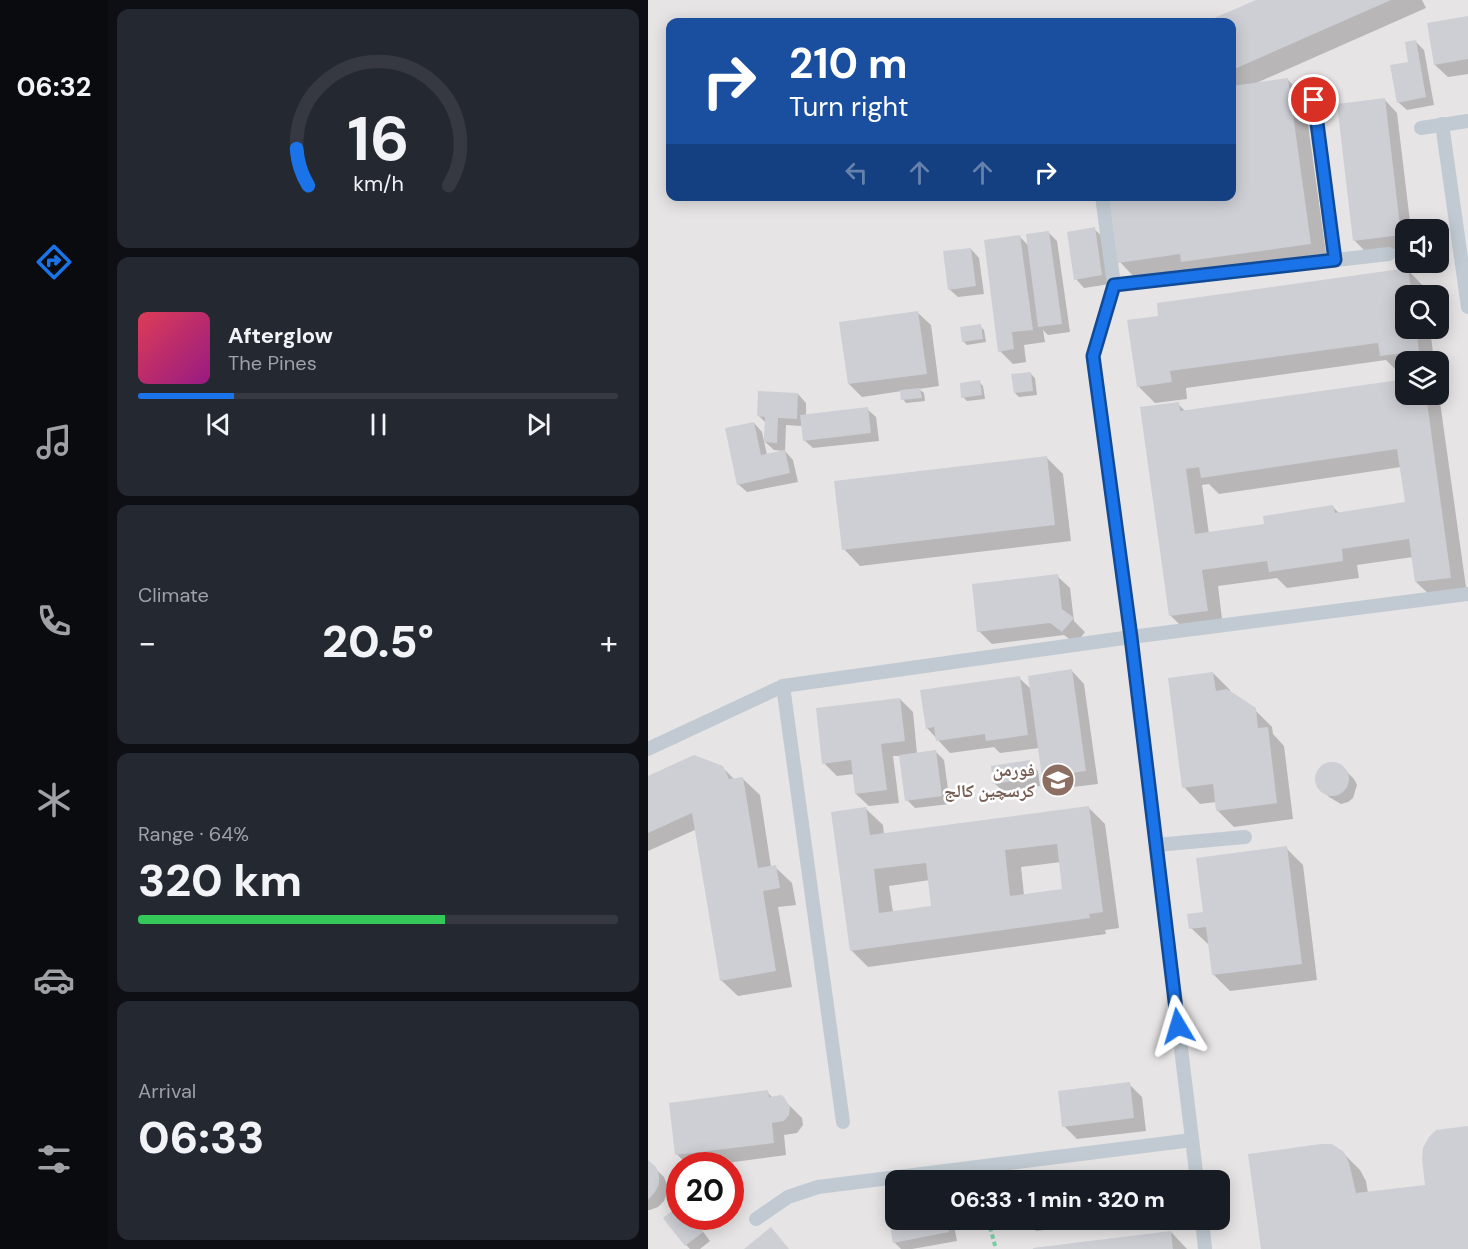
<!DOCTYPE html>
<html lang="en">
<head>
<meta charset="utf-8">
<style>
	:root { --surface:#171b24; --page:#242831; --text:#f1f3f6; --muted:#9ea1a6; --line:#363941; --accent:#1a73e8 }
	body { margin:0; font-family:"DM Sans","Noto Naskh Arabic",sans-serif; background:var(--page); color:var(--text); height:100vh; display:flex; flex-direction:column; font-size:22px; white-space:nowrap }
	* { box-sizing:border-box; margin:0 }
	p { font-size:20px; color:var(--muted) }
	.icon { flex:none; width:33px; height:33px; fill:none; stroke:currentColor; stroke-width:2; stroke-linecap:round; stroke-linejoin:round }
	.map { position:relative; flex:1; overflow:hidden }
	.sheet { display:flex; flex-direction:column; gap:9px; padding:9px; background:#0d0f14; width:540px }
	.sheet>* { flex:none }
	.top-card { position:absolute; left:18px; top:18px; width:570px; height:183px; border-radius:12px; box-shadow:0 3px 15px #0003; background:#1a4fa0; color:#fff; overflow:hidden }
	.fabs { position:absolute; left:747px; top:219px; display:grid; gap:12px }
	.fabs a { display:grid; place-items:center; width:54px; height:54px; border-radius:12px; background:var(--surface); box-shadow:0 3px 15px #0003; font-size:30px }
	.speed { position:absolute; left:18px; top:1152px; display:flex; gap:12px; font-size:30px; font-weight:700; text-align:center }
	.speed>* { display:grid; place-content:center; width:78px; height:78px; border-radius:50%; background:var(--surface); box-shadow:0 3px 15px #0003; line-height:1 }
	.speed .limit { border:9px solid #d22; background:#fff; color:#111 }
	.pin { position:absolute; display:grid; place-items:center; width:51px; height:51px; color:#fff; margin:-26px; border:3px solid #fff; border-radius:50%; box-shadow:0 2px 6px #0007 }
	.me { position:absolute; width:66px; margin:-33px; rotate:353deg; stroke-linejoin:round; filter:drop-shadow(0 0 4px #0008) }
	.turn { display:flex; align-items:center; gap:21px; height:126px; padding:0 24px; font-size:27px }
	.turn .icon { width:78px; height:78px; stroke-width:2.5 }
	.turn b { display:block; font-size:42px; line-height:51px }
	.lanes { display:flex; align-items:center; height:57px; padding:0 24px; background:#0003; justify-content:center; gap:30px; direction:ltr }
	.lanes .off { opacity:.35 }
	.big { font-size:45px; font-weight:800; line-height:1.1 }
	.sheet .card { flex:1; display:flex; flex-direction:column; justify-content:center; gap:9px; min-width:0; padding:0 21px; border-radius:12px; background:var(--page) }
	.sheet .dial { align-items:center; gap:0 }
	.dial svg { height:156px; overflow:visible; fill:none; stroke:var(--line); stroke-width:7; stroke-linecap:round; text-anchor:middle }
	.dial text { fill:var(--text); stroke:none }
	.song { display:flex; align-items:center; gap:18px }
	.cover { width:72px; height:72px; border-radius:9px; background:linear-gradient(135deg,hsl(350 70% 55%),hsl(310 70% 35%)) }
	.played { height:6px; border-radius:3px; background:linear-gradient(90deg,var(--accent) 20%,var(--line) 20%) }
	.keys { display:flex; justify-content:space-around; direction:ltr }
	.heat { display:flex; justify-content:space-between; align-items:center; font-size:33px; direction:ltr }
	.charge { height:9px; border-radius:4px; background:linear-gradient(90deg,#34c759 64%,var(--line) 0) }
	.trip { position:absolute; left:237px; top:1170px; width:345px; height:60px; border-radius:12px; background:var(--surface); box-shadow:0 3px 15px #0003; font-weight:800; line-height:60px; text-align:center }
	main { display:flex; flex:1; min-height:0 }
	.menu { display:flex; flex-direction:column; width:108px; justify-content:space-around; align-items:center; background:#090b0e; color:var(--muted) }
	.menu .icon { width:42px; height:42px }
	.menu .on { color:var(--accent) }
	.menu b { font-size:27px; color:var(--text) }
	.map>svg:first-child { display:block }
	.education { fill:#e6e4e5; fill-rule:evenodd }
	.shadow { fill:#0003; fill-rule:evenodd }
	.building { fill:#cdcfd5; fill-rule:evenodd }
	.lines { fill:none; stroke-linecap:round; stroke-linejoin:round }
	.path { stroke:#7ad0a6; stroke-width:4; stroke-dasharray:4.5 3; stroke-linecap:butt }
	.service { stroke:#c1cad2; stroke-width:14 }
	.route-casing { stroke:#114b97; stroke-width:15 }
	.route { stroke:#1a73e8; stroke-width:10 }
	.labels { text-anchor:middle; stroke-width:5; stroke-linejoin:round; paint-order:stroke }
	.education-label { font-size:18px; font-weight:bold; fill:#785e54; stroke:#fff; text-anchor:end }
</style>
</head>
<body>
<main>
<nav class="menu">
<b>06:32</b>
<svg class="icon on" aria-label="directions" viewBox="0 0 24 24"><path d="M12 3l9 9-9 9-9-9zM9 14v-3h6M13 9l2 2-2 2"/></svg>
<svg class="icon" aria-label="music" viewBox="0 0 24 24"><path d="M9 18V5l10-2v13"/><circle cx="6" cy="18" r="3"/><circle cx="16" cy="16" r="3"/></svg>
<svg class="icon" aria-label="phone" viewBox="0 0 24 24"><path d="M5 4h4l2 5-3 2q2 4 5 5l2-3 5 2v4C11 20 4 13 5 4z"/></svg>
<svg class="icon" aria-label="climate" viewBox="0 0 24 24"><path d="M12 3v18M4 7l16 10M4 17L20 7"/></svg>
<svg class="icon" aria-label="car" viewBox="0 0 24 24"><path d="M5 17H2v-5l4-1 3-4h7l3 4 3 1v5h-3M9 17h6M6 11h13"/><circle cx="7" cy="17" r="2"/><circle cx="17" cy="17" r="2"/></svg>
<svg class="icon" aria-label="filters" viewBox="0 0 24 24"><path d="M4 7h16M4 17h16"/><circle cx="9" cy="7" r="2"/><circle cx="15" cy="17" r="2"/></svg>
</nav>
<section class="sheet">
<div class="card dial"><svg viewBox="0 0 100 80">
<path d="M14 69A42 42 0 1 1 86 69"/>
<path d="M14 69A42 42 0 0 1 8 50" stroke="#1a73e8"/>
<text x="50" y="56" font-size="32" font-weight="700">16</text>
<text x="50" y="72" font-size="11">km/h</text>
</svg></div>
<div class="card">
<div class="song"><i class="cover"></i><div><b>Afterglow</b><p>The Pines</p></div></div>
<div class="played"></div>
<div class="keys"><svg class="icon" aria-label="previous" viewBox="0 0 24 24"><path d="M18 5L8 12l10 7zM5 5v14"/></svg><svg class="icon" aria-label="pause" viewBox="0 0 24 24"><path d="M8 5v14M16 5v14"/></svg><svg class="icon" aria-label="next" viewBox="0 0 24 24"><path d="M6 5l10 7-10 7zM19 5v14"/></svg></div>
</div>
<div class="card"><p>Climate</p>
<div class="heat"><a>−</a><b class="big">20.5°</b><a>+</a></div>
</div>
<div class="card"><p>Range · 64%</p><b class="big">320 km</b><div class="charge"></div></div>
<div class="card"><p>Arrival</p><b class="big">06:33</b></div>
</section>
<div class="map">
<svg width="820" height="1249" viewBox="0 0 820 1249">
	<rect width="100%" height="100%" fill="#f5f3f3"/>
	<path class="education" d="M0,0H820V1249H0ZM22,22H584V196H22ZM758,230H790V262H758ZM758,296H790V328H758ZM758,362H790V394H758ZM32,1166H82V1216H32ZM248,1180H572V1220H248Z"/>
	<g class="shadow">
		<polygon points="612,0 774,0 778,8 606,84 640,80 656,96 679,260 488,279 472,262 584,196 584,88 589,87 584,82 584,22 561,22"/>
		<polygon points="820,17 820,74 800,77 787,65"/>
		<polygon points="768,42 776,50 786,105 759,110 750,102"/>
		<polygon points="737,100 749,113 763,230 758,230 758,248 719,253 706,240"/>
		<polygon points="446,229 455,237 462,284 436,288 428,279"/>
		<polygon points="401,233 409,241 422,332 400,335 395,330 397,342 376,345 378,362 365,364 352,351 372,237 381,246"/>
		<polygon points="323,249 331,258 336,294 310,297 301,289"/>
		<polygon points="760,270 776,287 777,296 758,296 758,328 782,328 786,362 758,362 758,371 750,372 738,360 538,388 539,399 507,403 490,386 481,322"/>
		<polygon points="270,313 283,325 291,386 271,389 276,393 277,401 258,403 255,399 254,391 214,397 201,384"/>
		<polygon points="332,326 336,330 338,342 319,345 315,341"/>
		<polygon points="383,374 387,378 389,395 371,397 367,393"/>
		<polygon points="331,382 335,386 337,399 319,401 315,397"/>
		<polygon points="150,394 158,403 158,416 219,409 228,417 231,441 165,448 156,440 154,426 138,425 137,451 145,460 150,482 99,492 90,484 106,423 114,432 119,455 136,451 126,450 116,441 118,423 110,415"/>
		<path d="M758,394L791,395L819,594L785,598L768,582L765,557L709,565L711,578L639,588L629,578L570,586L575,627L539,632L522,615L530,404L538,412ZM753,467L759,504L691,513L685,507L618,525L561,534L554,485L561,484L571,494Z"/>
		<polygon points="398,457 415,474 423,541 212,566 196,549"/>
		<polygon points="409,576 422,588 426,621 437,632 428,644 416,635 344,644 331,631"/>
		<polygon points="424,671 436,684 450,784 408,789 395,777 391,748 352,753 346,747 302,753 279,728 371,678 383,689"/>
		<polygon points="565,673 582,690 582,693 607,710 624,727 625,734 636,746 645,819 586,827 569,810 568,802 552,804 536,787"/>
		<polygon points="252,699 265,712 269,754 287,751 296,760 302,804 267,808 259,800 253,756 245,756 251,803 221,806 208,794 206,774 189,776 176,763"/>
		<polygon points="381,762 390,771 392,786 355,791 346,783"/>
		<polygon points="685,764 692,765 706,779 709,785 705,798 700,802 693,804 681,797 672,788 669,782 673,769"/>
		<polygon points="74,767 87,780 95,779 112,795 123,867 127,867 144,883 148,905 130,907 144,987 90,996 73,980 49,829 0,851 0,777"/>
		<path d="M440,807L457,824L471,928L457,930L458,934L220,967L203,950L218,809L235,825L236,835ZM413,862L416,890L376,895L373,867ZM282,880L285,908L245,912L241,886Z"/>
		<polygon points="638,848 655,865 669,980 582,991 565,974 561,945 543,928 557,913"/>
		<polygon points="481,1084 494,1097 498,1131 429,1139 416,1126"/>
		<polygon points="119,1092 125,1098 133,1097 154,1118 155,1125 149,1133 136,1135 138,1155 56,1166 40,1166 29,1154"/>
		<polygon points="820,1128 820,1249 614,1249 695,1153 712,1170 718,1181 720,1193 779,1186"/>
		<polygon points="0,1162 16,1177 19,1185 19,1193 16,1201 10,1207 2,1210 0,1210"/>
		<polygon points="32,1216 43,1216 62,1241 52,1249 42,1249 38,1245"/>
		<polygon points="253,1220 305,1220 309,1241 264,1249 253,1249 246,1242"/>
		<polygon points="377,1220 472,1220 473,1221 388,1231"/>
		<polygon points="523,1232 539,1249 390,1249"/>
	</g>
	<g class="building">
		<polygon points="608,0 743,0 584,70 584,22 557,22"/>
		<polygon points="820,16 820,59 786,65 779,23"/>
		<polygon points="768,40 778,97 749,103 742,65 760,62 757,42"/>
		<polygon points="640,78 663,244 533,262 532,254 470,263 461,196 584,196 584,86"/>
		<polygon points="737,98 753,235 705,241 689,104"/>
		<polygon points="447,227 454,275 426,280 419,232"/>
		<polygon points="401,231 414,324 390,327 378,234"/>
		<polygon points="372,235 385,330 364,332 366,349 350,352 336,240"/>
		<polygon points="323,248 328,286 300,290 295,251"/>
		<polygon points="760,268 764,296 758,296 758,328 768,328 771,351 732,356 730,343 522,371 524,382 489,387 479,320 510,316 509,303"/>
		<polygon points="270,311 279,374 200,384 191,322"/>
		<polygon points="333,324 335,339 314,342 312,327"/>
		<polygon points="383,372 385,391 366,393 363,374"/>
		<path d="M758,379V394H778L803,578L767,582L761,539L694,549L695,561L621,572L619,561L554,570L560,611L521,616L492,407L531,402L532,411ZM749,449L757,502L687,513L685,505L615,516L616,524L547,534L538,469L551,467L553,478Z"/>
		<polygon points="332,380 334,395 313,398 312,383"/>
		<polygon points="272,388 274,398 253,400 252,390"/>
		<polygon points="110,391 150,393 149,419 130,418 129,443 116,442 117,417 109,416"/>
		<polygon points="220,407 223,433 155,441 152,415"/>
		<polygon points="106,422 113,455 137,450 142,473 89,485 77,428"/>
		<polygon points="399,456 407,525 194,550 186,481"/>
		<polygon points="410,574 414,609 426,618 414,632 402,623 329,632 324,584"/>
		<polygon points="424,669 438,771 394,777 380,676"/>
		<polygon points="565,672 568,691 579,689 608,708 610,728 620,727 629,803 568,811 565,784 534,788 520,678"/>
		<polygon points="372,676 380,735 338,741 337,734 288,741 286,727 278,729 272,690"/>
		<polygon points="252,698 257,741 233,744 239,790 207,794 203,760 174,764 168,708"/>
		<polygon points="288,750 294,796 257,801 251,755"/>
		<polygon points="46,755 75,766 81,779 95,777 110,868 128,865 132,888 115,891 128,971 72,981 44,813 0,833 0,776"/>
		<polygon points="382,760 384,778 345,784 343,766"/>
		<circle cx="684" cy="779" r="17"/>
		<path d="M441,806L455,912L441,914L442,918L202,951L183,812L218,807L222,835ZM409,844L414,889L362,896L357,850ZM278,863L283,906L231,913L226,869Z"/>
		<polygon points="639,846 654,964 564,975 558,927 541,929 539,914 555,912 548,858"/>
		<polygon points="482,1082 486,1118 414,1127 410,1091"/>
		<polygon points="120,1090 121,1097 133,1095 136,1097 142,1107 141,1115 136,1121 124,1123 126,1143 27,1155 21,1103"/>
		<polygon points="820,1126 820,1249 613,1249 600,1154 673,1144 684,1144 696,1152 701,1163 708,1193 777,1185 774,1159 775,1148 781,1137 788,1130"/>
		<polygon points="0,1160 8,1167 11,1175 11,1184 7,1192 0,1200"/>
		<polygon points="32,1205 32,1216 43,1216 55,1232 37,1246 15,1218"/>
		<polygon points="248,1219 299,1220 301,1232 245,1243 241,1220"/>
		<polygon points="123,1227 141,1249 96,1249"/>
		<polygon points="523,1231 525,1249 385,1249 385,1248"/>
	</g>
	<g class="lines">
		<polyline class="path" points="340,1220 348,1249"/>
		<g class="service">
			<polyline points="665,100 687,260"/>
			<polyline points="794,124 820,307"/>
			<polyline points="773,128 820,121"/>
			<polyline points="454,196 466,285 445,356 483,637 549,1180"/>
			<polyline points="466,285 741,254"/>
			<polyline points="135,686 195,1122"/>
			<polyline points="0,749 135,686 483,637 820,594"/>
			<polyline points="508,845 597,837"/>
			<polyline points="108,1219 140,1197 170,1187 544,1140"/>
			<polyline points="554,1220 557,1249"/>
		</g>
	</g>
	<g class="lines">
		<defs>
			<polyline id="route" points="530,1026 483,637 445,356 466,285 687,260 666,100"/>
		</defs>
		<use href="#route" class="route-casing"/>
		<use href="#route" class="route"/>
	</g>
	<defs>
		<symbol id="university-disc" viewBox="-11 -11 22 22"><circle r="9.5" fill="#8d6e63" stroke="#fff"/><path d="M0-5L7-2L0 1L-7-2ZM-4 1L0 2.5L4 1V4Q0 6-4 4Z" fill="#fff"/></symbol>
	</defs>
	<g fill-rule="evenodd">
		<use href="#university-disc" x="391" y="761" width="38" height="38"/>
	</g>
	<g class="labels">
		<g class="education-label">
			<text x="387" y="776">فورمن<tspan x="387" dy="21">کرسچین کالج</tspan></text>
		</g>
	</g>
</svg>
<div class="fabs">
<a><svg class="icon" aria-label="sound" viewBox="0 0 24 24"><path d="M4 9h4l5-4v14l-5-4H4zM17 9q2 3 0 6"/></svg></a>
<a><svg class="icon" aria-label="search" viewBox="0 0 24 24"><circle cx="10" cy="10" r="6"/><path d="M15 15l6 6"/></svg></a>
<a><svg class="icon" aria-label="layers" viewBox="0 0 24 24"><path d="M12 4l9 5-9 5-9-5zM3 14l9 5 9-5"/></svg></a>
</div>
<div class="speed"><div class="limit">20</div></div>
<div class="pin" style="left:666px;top:100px;background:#d93025"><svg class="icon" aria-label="arrive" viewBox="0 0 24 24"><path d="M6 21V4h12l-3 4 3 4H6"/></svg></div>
<svg class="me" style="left:530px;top:1026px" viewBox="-20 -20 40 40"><path d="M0-17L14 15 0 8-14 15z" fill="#1a73e8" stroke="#fff" stroke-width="4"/></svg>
<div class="trip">06:33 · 1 min · 320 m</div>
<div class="top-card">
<div class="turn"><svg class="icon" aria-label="right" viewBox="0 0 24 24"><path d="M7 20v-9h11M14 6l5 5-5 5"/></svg><div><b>210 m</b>Turn right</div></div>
<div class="lanes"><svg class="icon off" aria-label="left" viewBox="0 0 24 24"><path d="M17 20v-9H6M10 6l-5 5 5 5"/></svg><svg class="icon off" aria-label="ahead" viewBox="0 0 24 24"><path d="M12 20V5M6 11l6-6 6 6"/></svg><svg class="icon off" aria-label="ahead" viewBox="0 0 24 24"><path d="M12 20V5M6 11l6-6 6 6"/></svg><svg class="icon" aria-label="right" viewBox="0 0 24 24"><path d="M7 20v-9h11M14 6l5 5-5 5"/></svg></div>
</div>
</div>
</main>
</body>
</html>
